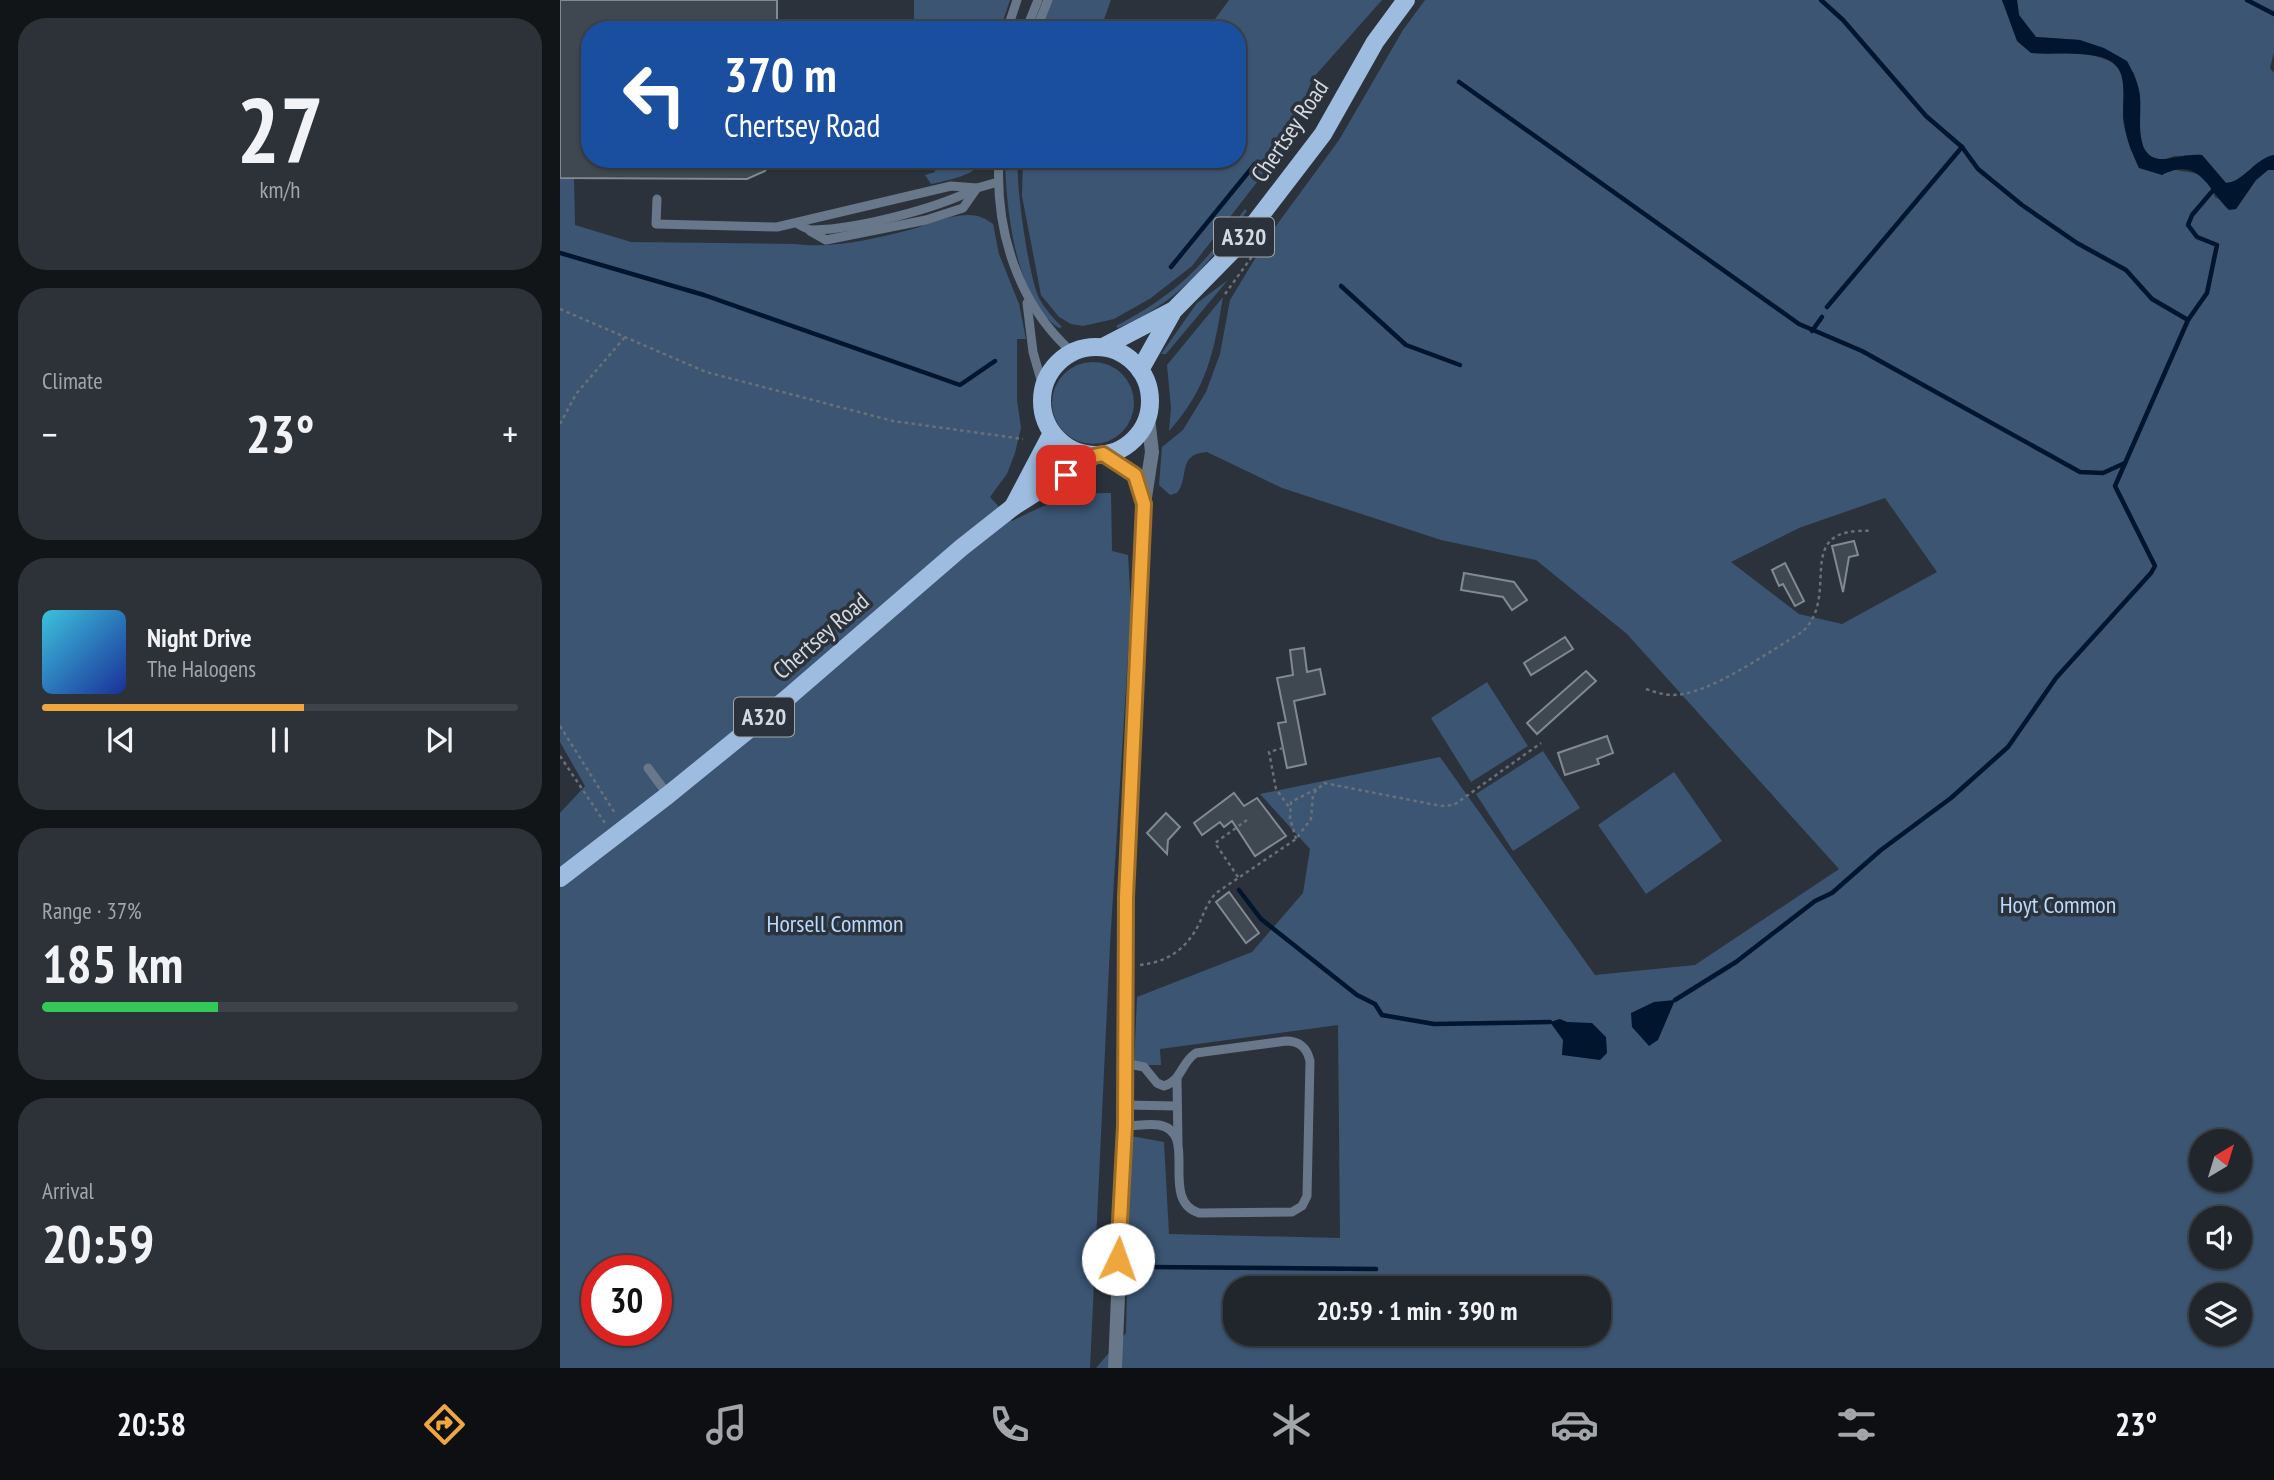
<!DOCTYPE html>
<html lang="en">
<head>
<meta charset="utf-8">
<style>
	:root { --surface:#20262c; --page:#2d3238; --text:#f1f3f6; --muted:#a2a5a9; --line:#3d4348; --accent:#efa73d }
	body { margin:0; font-family:"PT Sans Narrow",sans-serif; background:var(--page); color:var(--text); height:100vh; display:flex; flex-direction:column; font-size:26px; white-space:nowrap }
	* { box-sizing:border-box; margin:0 }
	p { font-size:23px; color:var(--muted) }
	.icon { flex:none; width:38px; height:38px; fill:none; stroke:currentColor; stroke-width:2; stroke-linecap:round; stroke-linejoin:round }
	.map { position:relative; flex:1; overflow:hidden }
	.drawer { display:flex; flex-direction:column; gap:18px; padding:18px; background:#121518; width:560px }
	.drawer>* { flex:none }
	.top-card { position:absolute; left:21px; top:21px; width:665px; height:147px; border-radius:28px; box-shadow:0 2px 5px #0004,0 0 0 2px var(--line); background:#1a4fa0; color:#fff; overflow:hidden }
	.needle { width:46px; rotate:38deg }
	.fabs { position:absolute; left:1629px; top:1129px; display:grid; gap:14px }
	.fabs a { display:grid; place-items:center; width:63px; height:63px; border-radius:50%; background:var(--surface); box-shadow:0 2px 5px #0004,0 0 0 2px var(--line); font-size:35px }
	.speed { position:absolute; left:21px; top:1255px; display:flex; gap:14px; font-size:35px; font-weight:700; text-align:center }
	.speed>* { display:grid; place-content:center; width:91px; height:91px; border-radius:50%; background:var(--surface); box-shadow:0 2px 5px #0004,0 0 0 2px var(--line); line-height:1 }
	.speed .limit { border:10px solid #d22; background:#fff; color:#111 }
	.pin { position:absolute; display:grid; place-items:center; width:60px; height:60px; color:#fff; margin:-30px; border-radius:14px; box-shadow:0 4px 10px #0006 }
	.me { position:absolute; width:77px; margin:-38px; rotate:3deg; stroke-linejoin:round; filter:drop-shadow(0 0 5px #0008) }
	.turn { display:flex; align-items:center; gap:24px; height:147px; padding:0 28px; font-size:32px }
	.turn .icon { width:91px; height:91px; stroke-width:2.5 }
	.turn b { display:block; font-size:49px; line-height:60px }
	.big { font-size:52px; font-weight:600; line-height:1.1 }
	.drawer .tile { flex:1; display:flex; flex-direction:column; justify-content:center; gap:10px; min-width:0; padding:0 24px; border-radius:28px; background:var(--page) }
	.drawer .dial { align-items:center; gap:0 }
	.dial b { font-size:91px; line-height:1 }
	.song { display:flex; align-items:center; gap:21px }
	.cover { width:84px; height:84px; border-radius:10px; background:linear-gradient(135deg,hsl(190 70% 55%),hsl(230 70% 35%)) }
	.played { height:7px; border-radius:4px; background:linear-gradient(90deg,var(--accent) 55%,var(--line) 55%) }
	.keys { display:flex; justify-content:space-around; direction:ltr }
	.heat { display:flex; justify-content:space-between; align-items:center; font-size:38px; direction:ltr }
	.charge { height:10px; border-radius:5px; background:linear-gradient(90deg,#34c759 37%,var(--line) 0) }
	.trip { position:absolute; left:663px; top:1276px; width:388px; height:70px; border-radius:28px; background:var(--surface); box-shadow:0 2px 5px #0004,0 0 0 2px var(--line); font-weight:600; line-height:70px; text-align:center }
	.tab-bar { display:flex; height:112px; justify-content:space-around; align-items:center; background:#0d0f12; color:var(--muted) }
	.tab-bar .icon { width:49px; height:49px }
	.tab-bar .current { color:var(--accent) }
	.tab-bar b { font-size:32px; color:var(--text) }
	main { display:flex; flex:1; min-height:0 }
	.map>svg:first-child { display:block }
	.green { fill:#3b5573; fill-rule:evenodd }
	.water { fill:#01152e }
	.lines { fill:none; stroke-linecap:round; stroke-linejoin:round }
	.stream { stroke:#01152e; stroke-width:4.5 }
	.building { fill:#3f4750; stroke:#818a94; stroke-width:2 }
	.path { stroke:#697078; stroke-width:2.5; stroke-dasharray:3.5 3.5; stroke-linecap:butt }
	.lane { stroke:#687789; stroke-width:9 }
	.street { stroke:#687789; stroke-width:14 }
	.primary { stroke:#9dbce0; stroke-width:18 }
	.route-casing { stroke:#9b6d28; stroke-width:18 }
	.route { stroke:#efa73d; stroke-width:12 }
	.labels { text-anchor:middle; stroke-width:7; stroke-linejoin:round; paint-order:stroke }
	.shield { fill:#2b323b; stroke:#a2a8ae; stroke-width:2 }
	.shield-label { font-size:23px; font-weight:bold; fill:#d5dae0 }
	.street-label { font-size:24px; fill:#d5dae0; stroke:#2b323b }
	.park-label { font-size:24px; fill:#badaff; stroke:#2b323b }
</style>
</head>
<body>
<main>
<section class="drawer">
<div class="tile dial"><b>27</b><p>km/h</p></div>
<div class="tile"><p>Climate</p>
<div class="heat"><a>−</a><b class="big">23°</b><a>+</a></div>
</div>
<div class="tile">
<div class="song"><i class="cover"></i><div><b>Night Drive</b><p>The Halogens</p></div></div>
<div class="played"></div>
<div class="keys"><svg class="icon" aria-label="previous" viewBox="0 0 24 24"><path d="M18 5L8 12l10 7zM5 5v14"/></svg><svg class="icon" aria-label="pause" viewBox="0 0 24 24"><path d="M8 5v14M16 5v14"/></svg><svg class="icon" aria-label="next" viewBox="0 0 24 24"><path d="M6 5l10 7-10 7zM19 5v14"/></svg></div>
</div>
<div class="tile"><p>Range · 37%</p><b class="big">185 km</b><div class="charge"></div></div>
<div class="tile"><p>Arrival</p><b class="big">20:59</b></div>
</section>
<div class="map">
<svg width="1714" height="1368" viewBox="0 0 1714 1368">
	<rect width="100%" height="100%" fill="#2b323b"/>
	<g class="green">
		<polygon points="354,0 450,0 440,30 354,30"/>
		<polygon points="491,0 551,0 543,22 544,30 478,30"/>
		<polygon points="669,0 822,0 753,78 739,112 720,139 701,177 632,266 591,298 554,319 523,326 511,324 499,317 481,295 462,196 463,159 677,159 677,30 647,30"/>
		<path d="M865,0H1442L1471,53C1496,55 1551,47 1563,75C1568,87 1562,106 1563,119C1564,129 1568,140 1571,151C1584,157 1598,165 1612,169C1634,175 1645,168 1655,197L1676,209L1696,180L1708,170H1714V1368H536L566,1333L571,1136L604,1142L609,1234L780,1238L778,1025L600,1049L601,1065H574L577,997L692,952L743,893L750,849L700,794L880,757L1035,975L1135,965L1279,869L1067,634L976,560L881,540L722,488L647,452C616,454 630,478 617,493L610,495L599,485L602,447L623,430L646,392L660,354L670,300L710,234L779,140L843,30ZM1325,498L1377,572L1282,624L1239,614L1171,562L1239,528ZM1642,1141H1680V1180H1642ZM1642,1218H1680V1256H1642ZM676,1288H1040V1334H676ZM1642,1295H1680V1334H1642Z"/>
		<path d="M1457,0H1714V52L1710,68L1714,73V155C1694,159 1684,182 1666,183L1642,155L1614,156L1603,160L1592,157L1584,150L1580,132V95L1574,73L1520,40L1476,37L1459,15Z"/>
		<path d="M372,159H423C419,175 385,181 371,184L365,175L375,172Z"/>
		<path d="M445,159H458C455,182 469,278 479,298C485,309 493,318 502,327L499,328C455,300 446,207 445,159Z"/>
		<path d="M14,177L15,225L71,242L235,244C271,249 314,239 349,230C368,225 387,215 408,215C418,215 425,218 433,224L439,254L459,304L466,339H457V400L461,428L455,453L447,474L430,497L452,521C485,504 514,492 551,493L552,551L568,555L571,607L550,945L530,1368H0V813L25,786L0,742V178ZM37,1270H96V1330H37Z"/>
		<path d="M685,209L687,211C646,265 623,300 558,328L556,326C619,293 643,265 685,209Z"/>
		<polygon points="668,280 606,354 601,354 637,303"/>
		<path d="M663,297C654,352 647,389 609,431L611,408L607,365Z"/>
		<circle cx="533" cy="403" r="41"/>
		<polygon points="927,682 968,746 911,782 871,718"/>
		<polygon points="983,751 1020,808 953,851 916,794"/>
		<polygon points="1114,772 1162,841 1086,894 1038,825"/>
	</g>
	<g class="water">
		<path d="M1442,0H1457L1459,15L1476,37L1520,40L1544,48L1567,61C1573,72 1579,84 1580,97C1582,116 1573,155 1599,159C1610,160 1627,153 1642,155L1666,183C1684,182 1694,159 1714,155V170H1708L1696,180L1676,209L1669,210C1647,189 1640,156 1602,175L1579,168C1572,153 1566,138 1564,122C1560,98 1573,66 1541,57C1519,51 1494,55 1471,53L1457,41Z"/>
		<polygon points="1115,1000 1098,1040 1089,1046 1072,1027 1071,1013 1094,1002"/>
		<polygon points="1000,1019 1007,1022 1032,1023 1046,1037 1047,1053 1040,1060 1002,1055 1003,1040 990,1022"/>
	</g>
	<g class="lines">
		<g class="stream">
			<polyline points="1261,0 1283,20 1366,116 1402,147 1418,169 1462,205 1517,243 1566,270 1592,299 1628,320"/>
			<polyline points="1687,0 1714,14"/>
			<polyline points="899,82 1239,324 1302,351 1520,472 1543,473 1565,463"/>
			<polyline points="0,253 144,295 400,385 435,361"/>
			<polyline points="611,267 695,164"/>
			<polyline points="781,286 846,345 900,365"/>
			<polyline points="1267,307 1402,147"/>
			<polyline points="1252,331 1262,317"/>
			<polyline points="679,890 701,919 797,995 815,1004 822,1015 874,1024 990,1022"/>
			<polyline points="1115,1000 1176,962 1255,901 1272,893 1321,850 1391,798 1448,747 1496,678 1591,573 1595,566 1555,486 1628,320 1647,293 1657,245 1637,237 1628,225 1632,215 1655,188"/>
			<polyline points="588,1267 816,1269"/>
		</g>
	</g>
	<g class="building">
		<polygon points="0,0 217,0 217,30 30,30 30,159 213,159 205,171 187,179 0,178"/>
		<polygon points="1294,541 1298,555 1289,557 1283,592 1272,546"/>
		<polygon points="1225,563 1244,601 1235,606 1223,584 1219,586 1212,570"/>
		<polygon points="904,573 954,582 967,600 952,610 943,597 901,590"/>
		<polygon points="1005,637 1013,649 971,675 964,663"/>
		<polygon points="744,648 747,672 760,669 765,694 734,701 746,764 727,768 718,723 726,722 717,678 733,675 730,650"/>
		<polygon points="1026,671 1036,681 977,734 967,723"/>
		<polygon points="1047,736 1053,753 1037,759 1039,764 1005,775 998,753"/>
		<polygon points="674,793 684,806 697,798 726,836 695,856 672,821 664,827 660,822 642,835 634,823"/>
		<polygon points="606,813 620,827 608,840 607,854 587,833"/>
		<polygon points="669,892 699,933 686,943 656,902"/>
	</g>
	<g class="lines">
		<g class="path">
			<polyline points="665,294 709,233"/>
			<polyline points="0,309 146,372 333,421 463,439"/>
			<polyline points="0,424 16,394 65,337"/>
			<path d="M1086,689C1095,692 1104,695 1113,695C1149,695 1210,651 1242,632C1283,595 1229,526 1312,531"/>
			<polyline points="0,726 56,815"/>
			<polyline points="723,748 709,752 716,789 729,807"/>
			<polyline points="0,756 45,823"/>
			<polyline points="736,839 730,818 731,802 756,789"/>
			<polyline points="678,877 655,843 687,820"/>
			<path d="M580,965C608,962 627,949 640,922C644,912 648,902 656,893L736,839L751,819L753,794L764,783L881,806L894,805L981,743"/>
		</g>
		<g class="lane">
			<polyline points="447,30 457,0"/>
			<polyline points="466,30 478,0"/>
			<polyline points="476,30 488,0"/>
			<path d="M439,159C435,231 458,304 512,352"/>
			<polyline points="97,199 96,224 217,227 391,186 417,188 438,182"/>
			<path d="M238,224C243,227 248,230 253,230C298,229 375,209 415,189"/>
			<polyline points="250,231 266,240 366,220 403,208 417,188"/>
			<polyline points="467,303 473,352 483,387"/>
			<polyline points="88,768 108,795"/>
			<path d="M564,1063L584,1067L597,1083L604,1086C622,1081 621,1062 636,1053L726,1041C740,1041 747,1048 750,1061L747,1196L742,1206L732,1212L639,1213C598,1200 640,1132 599,1125C588,1123 576,1126 565,1126"/>
			<polyline points="617,1079 618,1143"/>
			<polyline points="565,1105 617,1106"/>
		</g>
		<g class="street">
			<polyline points="543,454 575,475 583,500"/>
			<polyline points="555,1368 565,1126 566,897 584,504 592,452 588,418"/>
		</g>
		<g class="primary">
			<circle cx="536" cy="401" r="54"/>
			<polyline points="543,347 614,310 678,245 763,134 815,42 846,0"/>
			<polyline points="580,370 612,313"/>
			<polyline points="453,507 492,433"/>
			<polyline points="0,878 108,795 225,700 401,548 453,507 533,456"/>
		</g>
	</g>
	<g class="lines">
		<defs>
			<polyline id="route" points="506,475 534,456 543,454 575,475 584,504 566,897 565,1126 558,1259"/>
		</defs>
		<use href="#route" class="route-casing"/>
		<use href="#route" class="route"/>
	</g>
	<g class="labels">
		<g class="shield">
			<rect x="654" y="217.5" width="60" height="39" rx="5"/>
			<rect x="174" y="697.5" width="60" height="39" rx="5"/>
		</g>
		<g class="shield-label">
			<text x="684" y="245">A320</text>
			<text x="204" y="725">A320</text>
		</g>
		<g class="street-label">
			<text transform="translate(730 131) rotate(-56)" y="8">Chertsey Road</text>
			<text transform="translate(261 636) rotate(-41)" y="8">Chertsey Road</text>
		</g>
		<g class="park-label">
			<text x="1498" y="913">Hoyt Common</text>
			<text x="275" y="932">Horsell Common</text>
		</g>
	</g>
</svg>
<div class="fabs">
<a><svg class="needle" viewBox="-14 -14 28 28"><path d="M0-13l5 13h-10z" fill="#e53935"/><path d="M0 13l5-13h-10z" fill="#a2a5a9"/></svg></a>
<a><svg class="icon" aria-label="sound" viewBox="0 0 24 24"><path d="M4 9h4l5-4v14l-5-4H4zM17 9q2 3 0 6"/></svg></a>
<a><svg class="icon" aria-label="layers" viewBox="0 0 24 24"><path d="M12 4l9 5-9 5-9-5zM3 14l9 5 9-5"/></svg></a>
</div>
<div class="speed"><div class="limit">30</div></div>
<div class="pin" style="left:506px;top:475px;background:#d93025"><svg class="icon" aria-label="arrive" viewBox="0 0 24 24"><path d="M6 21V4h12l-3 4 3 4H6"/></svg></div>
<svg class="me" style="left:558px;top:1259px" viewBox="-20 -20 40 40"><circle r="19" fill="#fff"/><path d="M0-13L10 11 0 6-10 11z" fill="#efa73d"/></svg>
<div class="trip">20:59 · 1 min · 390 m</div>
<div class="top-card">
<div class="turn"><svg class="icon" aria-label="left" viewBox="0 0 24 24"><path d="M17 20v-9H6M10 6l-5 5 5 5"/></svg><div><b>370 m</b>Chertsey Road</div></div>
</div>
</div>
</main>
<nav class="tab-bar">
<b>20:58</b>
<svg class="icon current" aria-label="directions" viewBox="0 0 24 24"><path d="M12 3l9 9-9 9-9-9zM9 14v-3h6M13 9l2 2-2 2"/></svg>
<svg class="icon" aria-label="music" viewBox="0 0 24 24"><path d="M9 18V5l10-2v13"/><circle cx="6" cy="18" r="3"/><circle cx="16" cy="16" r="3"/></svg>
<svg class="icon" aria-label="phone" viewBox="0 0 24 24"><path d="M5 4h4l2 5-3 2q2 4 5 5l2-3 5 2v4C11 20 4 13 5 4z"/></svg>
<svg class="icon" aria-label="climate" viewBox="0 0 24 24"><path d="M12 3v18M4 7l16 10M4 17L20 7"/></svg>
<svg class="icon" aria-label="car" viewBox="0 0 24 24"><path d="M5 17H2v-5l4-1 3-4h7l3 4 3 1v5h-3M9 17h6M6 11h13"/><circle cx="7" cy="17" r="2"/><circle cx="17" cy="17" r="2"/></svg>
<svg class="icon" aria-label="filters" viewBox="0 0 24 24"><path d="M4 7h16M4 17h16"/><circle cx="9" cy="7" r="2"/><circle cx="15" cy="17" r="2"/></svg>
<b>23°</b>
</nav>
</body>
</html>
